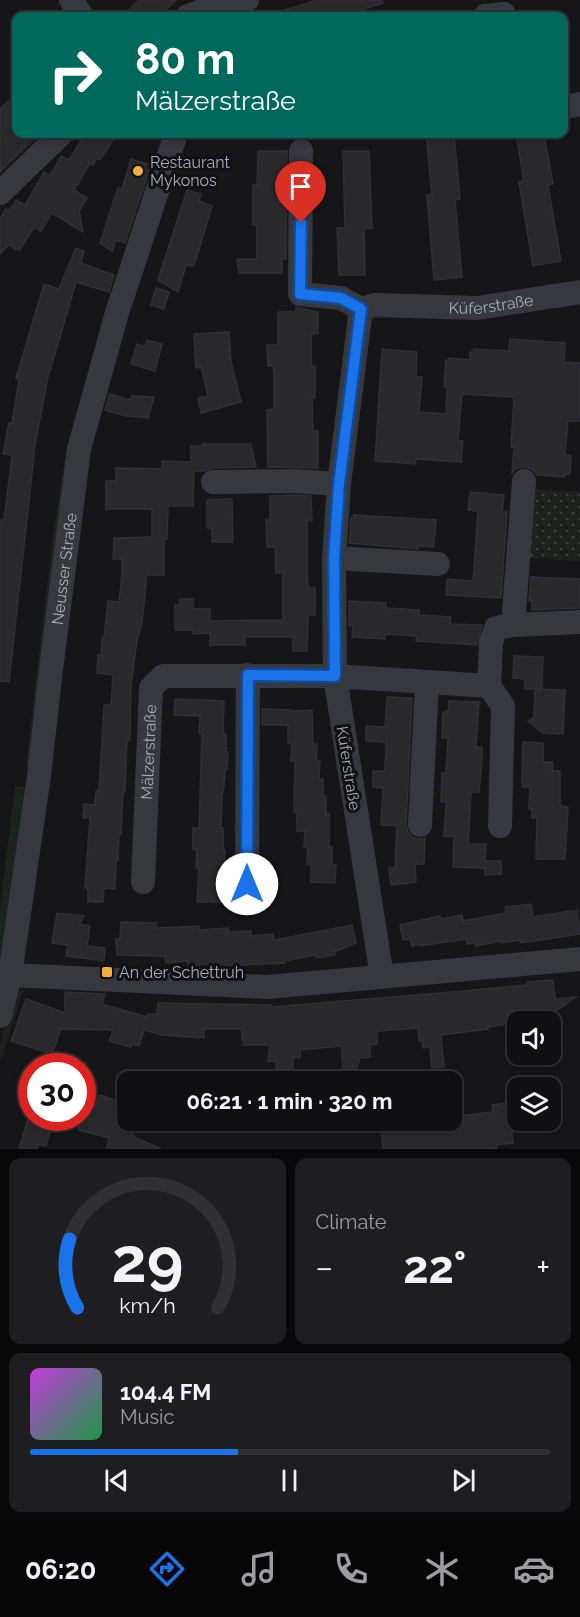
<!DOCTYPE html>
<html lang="en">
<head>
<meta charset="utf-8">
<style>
	:root { --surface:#101012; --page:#1e1e20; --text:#f1f3f6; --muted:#9c9d9f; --line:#303032; --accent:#1a73e8 }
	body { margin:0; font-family:Raleway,sans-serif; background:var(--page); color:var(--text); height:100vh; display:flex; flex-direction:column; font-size:22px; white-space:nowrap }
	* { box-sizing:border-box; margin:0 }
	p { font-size:20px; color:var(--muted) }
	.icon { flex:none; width:33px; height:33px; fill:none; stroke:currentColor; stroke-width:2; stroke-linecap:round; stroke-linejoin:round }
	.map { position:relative; height:1149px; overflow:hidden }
	.side { display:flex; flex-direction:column; gap:9px; padding:9px; background:#09090a; flex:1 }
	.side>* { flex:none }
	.banner { position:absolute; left:12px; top:12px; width:556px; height:126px; border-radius:12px; box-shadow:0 3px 9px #0003,0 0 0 2px var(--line); background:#00695c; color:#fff; overflow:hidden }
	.buttons { position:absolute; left:507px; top:1011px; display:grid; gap:12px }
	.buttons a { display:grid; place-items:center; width:54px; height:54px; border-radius:12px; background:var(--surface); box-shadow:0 3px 9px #0003,0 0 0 2px var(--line); font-size:30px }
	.speed { position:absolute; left:18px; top:1053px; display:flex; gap:12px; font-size:30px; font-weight:700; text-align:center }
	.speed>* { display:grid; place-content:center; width:78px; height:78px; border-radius:50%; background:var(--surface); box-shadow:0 3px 9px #0003,0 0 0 2px var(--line); line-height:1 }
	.speed .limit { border:9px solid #d22; background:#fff; color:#111 }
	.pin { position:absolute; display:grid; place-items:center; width:51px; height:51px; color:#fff; margin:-62px -26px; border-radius:50% 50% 50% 0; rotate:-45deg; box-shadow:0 0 6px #0007 }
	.pin .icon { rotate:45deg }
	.me { position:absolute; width:66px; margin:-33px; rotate:0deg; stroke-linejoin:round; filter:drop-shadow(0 0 4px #0008) }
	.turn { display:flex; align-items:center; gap:21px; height:126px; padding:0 24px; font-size:27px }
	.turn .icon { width:78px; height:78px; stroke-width:2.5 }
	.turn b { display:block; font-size:42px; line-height:51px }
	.big { font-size:45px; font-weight:700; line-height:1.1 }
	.side .widget { flex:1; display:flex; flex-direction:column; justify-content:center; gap:9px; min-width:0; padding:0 21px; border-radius:12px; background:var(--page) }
	.side .dial { align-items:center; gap:0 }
	.dial svg { height:156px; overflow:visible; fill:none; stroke:var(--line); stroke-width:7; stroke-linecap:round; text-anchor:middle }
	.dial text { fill:var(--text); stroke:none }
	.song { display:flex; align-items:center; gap:18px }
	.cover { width:72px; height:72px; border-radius:9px; background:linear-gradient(135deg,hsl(290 70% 55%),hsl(140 70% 35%)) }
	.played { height:6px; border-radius:3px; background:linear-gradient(90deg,var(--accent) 40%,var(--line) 40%) }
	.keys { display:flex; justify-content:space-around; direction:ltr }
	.heat { display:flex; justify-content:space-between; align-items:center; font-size:33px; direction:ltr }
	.side .tiles { flex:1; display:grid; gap:9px; grid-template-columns:1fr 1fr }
	.widget:last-child { grid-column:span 2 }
	.trip { position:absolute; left:117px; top:1071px; width:345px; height:60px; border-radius:12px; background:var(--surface); box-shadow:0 3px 9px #0003,0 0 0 2px var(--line); font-weight:700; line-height:60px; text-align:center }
	.dock { display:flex; height:96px; justify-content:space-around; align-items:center; background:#060607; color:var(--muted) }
	.dock .icon { width:42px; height:42px }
	.dock .selected { color:var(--accent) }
	.dock b { font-size:27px; color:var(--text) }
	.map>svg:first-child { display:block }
	.green { fill:#1c231d }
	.park { fill:url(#park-dots) }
	.building { fill:#29292c; stroke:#303034; stroke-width:1.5 }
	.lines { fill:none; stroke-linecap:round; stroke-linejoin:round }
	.minor { stroke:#37383d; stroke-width:24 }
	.route-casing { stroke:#114b97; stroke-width:15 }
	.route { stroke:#1a73e8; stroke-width:10 }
	.poi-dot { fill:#f2b134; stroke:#111113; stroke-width:2 }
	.labels { text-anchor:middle; stroke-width:6; stroke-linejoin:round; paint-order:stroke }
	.poi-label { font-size:16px; fill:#a8adb8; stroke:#111113; text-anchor:start }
	.street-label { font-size:16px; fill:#a8adb8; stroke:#111113 }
</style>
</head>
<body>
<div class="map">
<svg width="580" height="1149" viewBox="0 0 580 1149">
	<defs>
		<pattern id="park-dots" width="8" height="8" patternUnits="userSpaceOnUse" patternTransform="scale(1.5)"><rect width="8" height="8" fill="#1c231d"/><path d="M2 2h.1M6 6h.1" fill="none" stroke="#3a403c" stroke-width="1.8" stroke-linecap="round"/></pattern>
	</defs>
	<rect width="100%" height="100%" fill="#161618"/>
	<g class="green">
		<polygon points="65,458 69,459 32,767 26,766 53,535"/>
		<polygon points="15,786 29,787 0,983 0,907"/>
		<polygon points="24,987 0,1063 0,1046 13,999"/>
	</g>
	<polygon class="park" points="526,489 580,492 580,561 529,558"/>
	<g class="building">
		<polygon points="139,0 176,0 159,16 123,16"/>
		<polygon points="318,0 382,0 383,3 351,13 352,16 275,16 275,13"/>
		<polygon points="16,93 16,134 39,134 0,172 0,109"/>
		<polygon points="85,134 117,134 100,160 97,158 93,165 90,163 74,190 87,198 79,211 83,232 52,213 41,231 34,227 19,251 9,245 0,254 0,219 6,209 9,211 16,200 25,205 44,172 50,176 61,156 69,160"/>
		<polygon points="426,134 454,134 460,199 455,200 462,277 434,280 427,195 432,195"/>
		<polygon points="516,134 544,134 553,184 548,185 561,261 533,266 519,182 524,181"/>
		<polygon points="258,151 287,151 286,259 282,259 282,273 239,273 237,259 257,259 257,225 253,225 253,185 257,185"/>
		<polygon points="343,151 369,151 372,228 364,228 365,275 339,275 337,228 345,228"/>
		<polygon points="131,159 151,165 125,243 116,240 112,251 100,243 118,188 122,189"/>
		<polygon points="187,190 201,194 199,201 212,206 194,266 186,265 178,292 158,280"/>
		<polygon points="76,248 84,251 81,263 114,275 109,292 76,282 47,381 35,446 9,682 0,681 0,520 4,520 12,455 3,454 9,423 12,423 14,411 19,379 16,378 44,284 59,289"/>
		<polygon points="156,288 169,292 164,309 151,305"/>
		<polygon points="296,307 318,312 318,333 311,334 311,366 315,366 315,398 312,398 313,431 318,431 318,468 268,467 267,410 274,409 274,377 273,366 268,366 267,345 278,345 278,312 296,312"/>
		<polygon points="229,332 231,362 241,402 201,413 198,398 208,396 201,367 196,368 194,334"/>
		<polygon points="510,339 565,343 564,362 580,363 580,421 568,421 565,455 571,456 570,474 565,474 564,477 537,475 532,469 525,467 517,468 512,473 514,447 511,447 514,397 462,394 458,441 463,441 461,462 416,459 415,464 375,461 382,349 417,352 416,377 422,377 419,412 446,414 447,388 444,387 446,360 448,361 449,358 470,360 470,352 473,352 474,349 509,351"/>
		<polygon points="147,340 162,344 155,371 131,364 137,344 145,347"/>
		<polygon points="110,394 130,400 132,396 154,397 148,418 126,416 105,410"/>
		<polygon points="203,444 251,444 256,467 213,468 204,471 194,471 193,506 168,506 167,539 164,539 164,575 147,575 142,622 137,641 131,685 130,740 127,740 125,792 123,792 121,834 119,834 118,861 116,861 115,889 104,888 103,902 88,902 88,888 85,888 90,818 83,818 84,804 95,805 96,791 99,791 104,705 111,705 113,675 97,673 98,655 101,656 102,638 104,638 108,601 119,602 122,573 122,559 113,559 114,538 152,537 152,509 106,509 106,481 116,481 116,468 162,469 162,461 191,462 191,446 203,446"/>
		<polygon points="470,492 504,495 502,512 507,512 501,598 446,595 447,579 473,581 478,511 468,510"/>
		<polygon points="295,495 311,496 312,520 307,520 307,572 308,588 315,588 315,615 308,615 307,651 293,651 293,637 245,637 245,645 210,645 210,633 193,634 193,630 175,630 175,605 180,605 180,599 193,599 193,609 210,609 210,621 283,620 283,573 276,573 275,547 267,547 266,520 270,520 270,496"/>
		<polygon points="232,499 233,542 212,542 212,528 207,528 207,500"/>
		<polygon points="354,515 436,520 434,547 418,546 418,549 349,543 351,518 354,519"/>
		<polygon points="531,577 580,579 580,608 532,610 532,601 529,600"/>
		<polygon points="349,601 386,603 386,608 419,610 419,615 451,617 450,624 482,625 477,645 416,641 417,636 385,634 385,639 352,637 353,626 349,626"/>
		<polygon points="514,656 543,657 542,689 525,689 525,679 513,678"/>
		<polygon points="535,689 565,690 563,734 543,733 528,721 534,717"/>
		<polygon points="387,697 412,698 406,825 408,832 412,837 419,839 425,838 424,864 415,864 416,882 391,885 389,868 395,868 397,826 381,825 383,788 373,787 373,771 385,771 386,742 366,741 366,726 385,727"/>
		<polygon points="175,699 224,701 223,734 226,734 226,752 228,752 227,769 225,769 224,787 222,794 221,828 223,828 223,851 225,850 225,902 197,902 199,868 196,868 197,850 193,849 193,828 199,828 202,734 199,733 200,716 174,715"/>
		<polygon points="449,701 479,702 476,747 482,747 482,759 479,792 471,792 468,844 486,844 485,861 501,861 501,874 485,875 485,868 453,867 454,836 444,836 446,802 441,802 442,773 446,773 448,738 442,738 443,712 448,712"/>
		<polygon points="262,709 291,710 291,711 312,710 313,744 317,744 316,761 320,761 319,779 323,779 323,796 326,796 326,814 329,814 329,847 332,847 332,865 336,865 335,883 311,882 311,864 307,864 308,847 304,847 305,831 297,831 297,812 294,812 295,761 291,761 292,743 288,743 288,725 262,725"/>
		<polygon points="523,742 543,743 543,762 553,762 552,771 560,771 560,804 562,806 568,807 565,859 536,859 537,818 532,818 532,809 529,809 530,787 522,787"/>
		<polygon points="531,904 533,917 577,910 580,934 521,943 520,940 501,943 501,941 476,946 475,943 467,944 466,939 420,946 419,944 412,946 410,939 403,940 400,925 440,916 441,919 462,915 463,921 506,913 505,907"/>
		<polygon points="57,913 84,916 79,924 90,926 87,946 105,948 104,961 66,956 68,945 52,943"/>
		<polygon points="121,922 156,923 156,928 199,926 199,930 228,928 229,932 251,931 251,936 273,934 274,940 352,925 356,943 334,952 335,955 317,958 316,955 285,961 285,963 221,966 220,963 188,966 188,961 166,963 165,956 117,955 116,939 120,939"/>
		<polygon points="553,980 555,999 576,997 540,1022 518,1022 518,1023 488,1027 488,1029 441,1035 444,1067 432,1068 430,1047 423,1048 422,1039 419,1040 418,1028 377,1031 377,1044 370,1045 371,1057 360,1058 352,1082 344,1082 341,1046 300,1050 300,1058 293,1057 293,1081 278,1081 276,1062 268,1061 270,1045 244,1045 244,1040 242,1040 242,1029 204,1029 204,1038 162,1035 144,1030 139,1046 132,1044 131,1047 109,1041 113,1030 61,1029 52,1054 11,1041 26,999 65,1013 65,992 105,994 102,1004 147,1017 148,1014 157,1014 158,1003 271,1005 271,1007 464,991 527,985 527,982"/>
		<polygon points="100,1095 121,1102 117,1113 128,1111 128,1120 131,1120 134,1137 161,1149 106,1149 110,1138 78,1130 88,1098 98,1101"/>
		<polygon points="516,1102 519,1131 512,1132 513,1143 496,1145 497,1148 485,1149 383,1149 381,1129 427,1124 427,1122 452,1120 460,1118 460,1116 493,1112 492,1105"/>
		<polygon points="28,1118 54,1118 46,1146 38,1144 37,1149 19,1149"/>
	</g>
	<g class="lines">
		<g class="minor">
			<polyline points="71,0 82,16"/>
			<polyline points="188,16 217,5 247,0"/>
			<polyline points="485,16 504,14"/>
			<polyline points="571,106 580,104"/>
			<polyline points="301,151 300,294 341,298 361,309"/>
			<polyline points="0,193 61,134"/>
			<polyline points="213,482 295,481 339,484"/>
			<polyline points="334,558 438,564"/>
			<polyline points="513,625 524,481"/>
			<polyline points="489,686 491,642 496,628 513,625 580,622"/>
			<polyline points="420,825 427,682"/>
			<path id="s1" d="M143,882L151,688L163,676H335L489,686L503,706L500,826"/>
			<polyline points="247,884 248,675"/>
			<polyline points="10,975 268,987 580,959"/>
			<path id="s2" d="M382,977L335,676L334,558L339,484L361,309L375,305L477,308L580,292"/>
			<path id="s3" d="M0,1016L10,975L39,776L50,678L79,449L117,313L176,134"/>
		</g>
	</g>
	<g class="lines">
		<defs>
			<polyline id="route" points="247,884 248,675 335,676 334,558 339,484 361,309 341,298 300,294 301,223"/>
		</defs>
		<use href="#route" class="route-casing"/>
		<use href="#route" class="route"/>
	</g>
	<g class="poi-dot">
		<circle cx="138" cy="171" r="6"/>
		<rect x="101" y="966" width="12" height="12" rx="3"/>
	</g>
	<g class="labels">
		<g class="poi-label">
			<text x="150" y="168">Restaurant<tspan x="150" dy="18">Mykonos</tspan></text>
			<text x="119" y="978">An der Schettruh</text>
		</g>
		<g class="street-label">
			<text dy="6" stroke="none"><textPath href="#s2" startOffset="804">Küferstraße</textPath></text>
			<text dy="6" stroke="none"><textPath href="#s3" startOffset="452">Neusser Straße</textPath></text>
			<text dy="6" stroke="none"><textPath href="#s1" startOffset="130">Mälzerstraße</textPath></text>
			<text transform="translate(349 768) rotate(81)" y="6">Küferstraße</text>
		</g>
	</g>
</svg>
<div class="buttons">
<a><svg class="icon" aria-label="sound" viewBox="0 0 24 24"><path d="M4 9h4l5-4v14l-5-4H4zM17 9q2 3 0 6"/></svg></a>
<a><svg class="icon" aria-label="layers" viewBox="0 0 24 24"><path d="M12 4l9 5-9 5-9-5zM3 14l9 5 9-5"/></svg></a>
</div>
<div class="speed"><div class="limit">30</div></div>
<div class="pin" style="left:301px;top:223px;background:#d93025"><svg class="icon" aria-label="arrive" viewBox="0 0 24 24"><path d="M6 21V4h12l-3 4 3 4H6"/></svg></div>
<svg class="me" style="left:247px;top:884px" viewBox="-20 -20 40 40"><circle r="19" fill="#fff"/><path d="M0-13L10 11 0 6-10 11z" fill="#1a73e8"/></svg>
<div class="trip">06:21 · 1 min · 320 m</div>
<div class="banner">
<div class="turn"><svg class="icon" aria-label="right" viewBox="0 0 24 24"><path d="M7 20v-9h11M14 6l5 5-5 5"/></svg><div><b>80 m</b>Mälzerstraße</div></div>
</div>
</div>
<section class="side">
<div class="tiles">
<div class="widget dial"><svg viewBox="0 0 100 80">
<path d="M14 69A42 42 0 1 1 86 69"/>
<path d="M14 69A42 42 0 0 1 10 34" stroke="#1a73e8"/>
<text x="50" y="56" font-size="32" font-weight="700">29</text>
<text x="50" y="72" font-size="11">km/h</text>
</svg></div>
<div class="widget"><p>Climate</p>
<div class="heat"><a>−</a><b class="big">22°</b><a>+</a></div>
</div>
<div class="widget">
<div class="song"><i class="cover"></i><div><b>104.4 FM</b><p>Music</p></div></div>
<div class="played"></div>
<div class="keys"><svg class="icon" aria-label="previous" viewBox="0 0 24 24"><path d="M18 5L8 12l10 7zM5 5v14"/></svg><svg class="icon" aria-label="pause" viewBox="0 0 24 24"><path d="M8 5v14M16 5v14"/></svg><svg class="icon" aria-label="next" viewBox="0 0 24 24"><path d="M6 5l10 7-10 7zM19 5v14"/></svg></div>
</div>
</div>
</section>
<nav class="dock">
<b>06:20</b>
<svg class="icon selected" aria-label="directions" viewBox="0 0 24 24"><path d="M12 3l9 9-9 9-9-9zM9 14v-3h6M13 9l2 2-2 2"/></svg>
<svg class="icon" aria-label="music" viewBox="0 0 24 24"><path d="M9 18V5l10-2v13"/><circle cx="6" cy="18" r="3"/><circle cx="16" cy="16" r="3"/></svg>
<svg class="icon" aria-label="phone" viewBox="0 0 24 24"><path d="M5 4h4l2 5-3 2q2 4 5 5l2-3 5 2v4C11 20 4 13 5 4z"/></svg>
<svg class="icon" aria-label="climate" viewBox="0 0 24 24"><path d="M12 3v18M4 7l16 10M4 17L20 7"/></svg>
<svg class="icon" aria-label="car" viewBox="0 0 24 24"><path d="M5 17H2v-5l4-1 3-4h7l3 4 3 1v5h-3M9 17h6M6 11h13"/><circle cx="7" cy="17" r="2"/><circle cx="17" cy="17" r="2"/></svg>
</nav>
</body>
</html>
